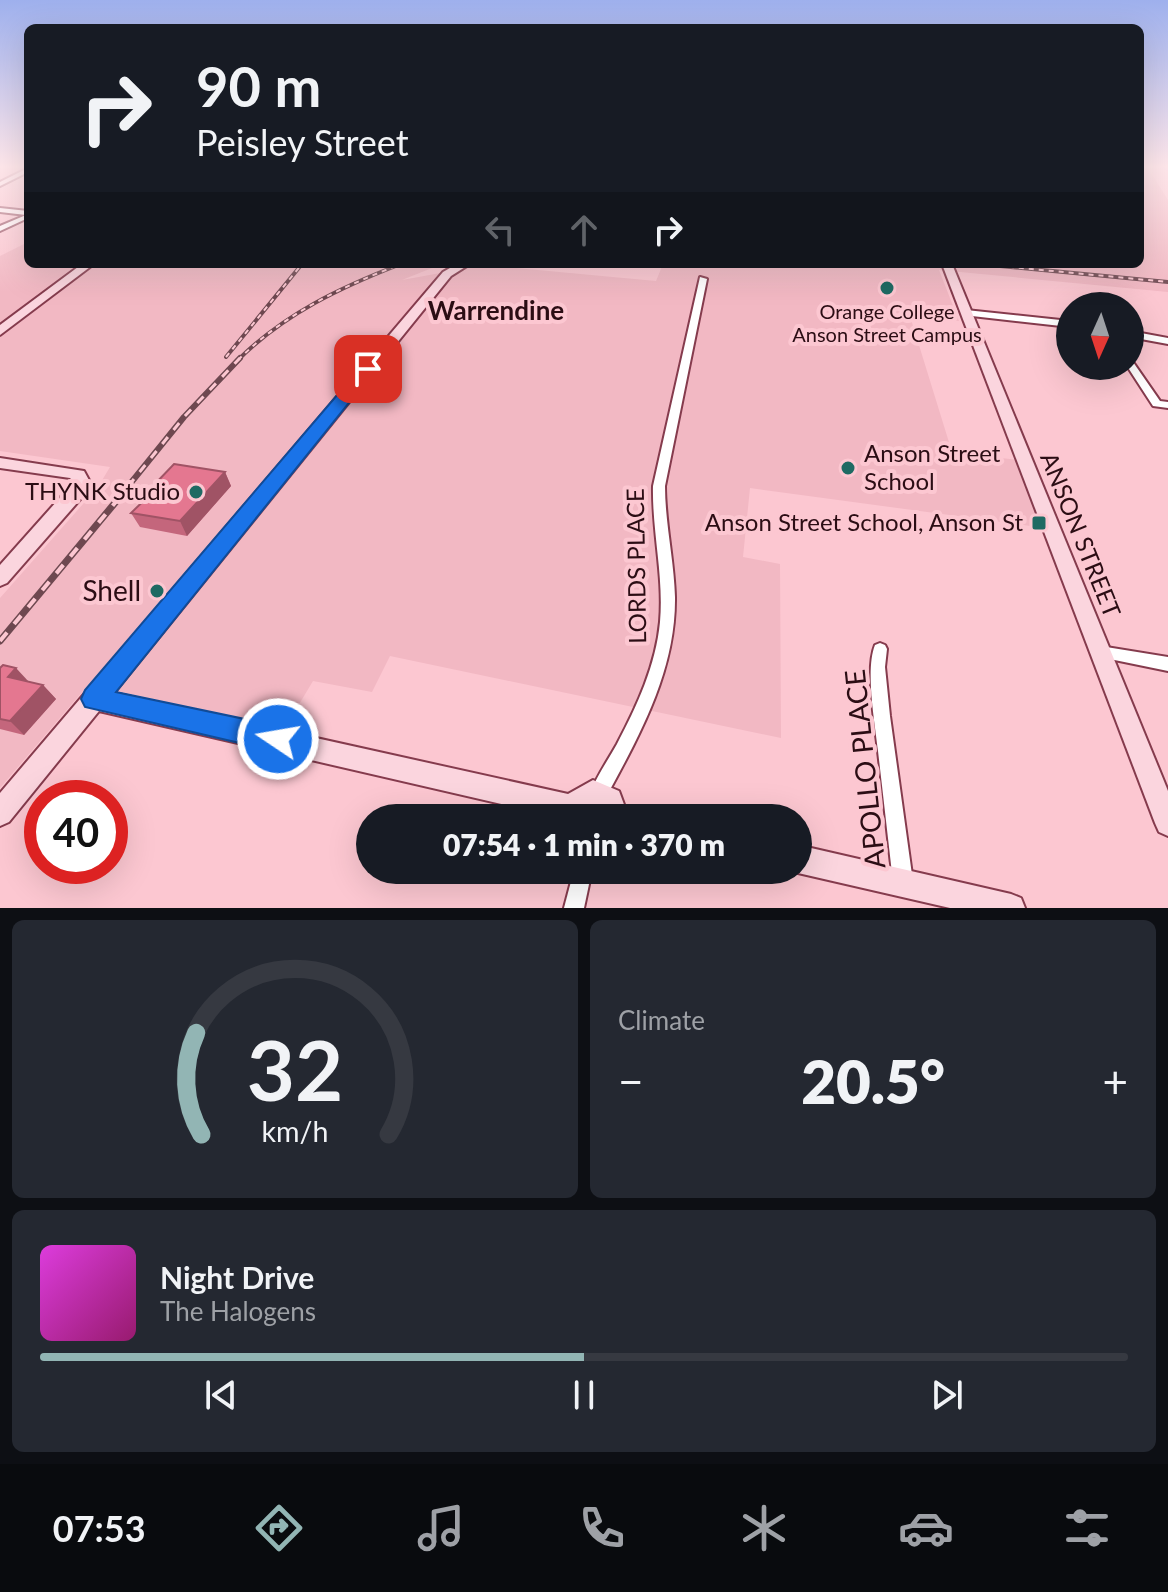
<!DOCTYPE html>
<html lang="en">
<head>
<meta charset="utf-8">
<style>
	:root { --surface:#171b24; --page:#242831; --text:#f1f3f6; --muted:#9ea1a6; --line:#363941; --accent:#92b5b4 }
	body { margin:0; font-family:Lato,sans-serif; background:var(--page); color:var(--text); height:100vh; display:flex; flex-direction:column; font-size:30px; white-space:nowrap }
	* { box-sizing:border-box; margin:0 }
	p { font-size:26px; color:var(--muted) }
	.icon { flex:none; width:44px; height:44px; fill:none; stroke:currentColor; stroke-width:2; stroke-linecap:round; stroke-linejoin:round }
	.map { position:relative; height:908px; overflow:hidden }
	.sheet { display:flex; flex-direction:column; gap:12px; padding:12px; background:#0d0f14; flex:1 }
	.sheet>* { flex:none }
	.banner { position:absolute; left:24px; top:24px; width:1120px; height:244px; border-radius:12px; box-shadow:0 8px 32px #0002; background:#171b24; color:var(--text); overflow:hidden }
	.needle { width:52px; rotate:183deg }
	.tools { position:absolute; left:1056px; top:292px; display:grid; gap:16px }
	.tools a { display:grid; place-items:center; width:88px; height:88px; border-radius:50%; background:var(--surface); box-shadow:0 8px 32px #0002; font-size:40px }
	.speed { position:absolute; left:24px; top:780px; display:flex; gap:16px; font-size:40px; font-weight:700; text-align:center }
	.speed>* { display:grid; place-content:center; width:104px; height:104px; border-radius:50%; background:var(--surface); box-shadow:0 8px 32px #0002; line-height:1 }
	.speed .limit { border:12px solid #d22; background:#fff; color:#111 }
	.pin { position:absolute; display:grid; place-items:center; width:68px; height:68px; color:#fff; margin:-34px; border-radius:16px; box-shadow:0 4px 12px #0006 }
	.me { position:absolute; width:88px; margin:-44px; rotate:282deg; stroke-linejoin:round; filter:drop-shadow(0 0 6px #0008) }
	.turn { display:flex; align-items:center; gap:28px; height:168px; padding:0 40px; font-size:36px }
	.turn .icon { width:104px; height:104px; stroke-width:2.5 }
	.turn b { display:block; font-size:56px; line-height:68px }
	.lanes { display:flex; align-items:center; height:76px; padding:0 40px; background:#0003; justify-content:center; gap:40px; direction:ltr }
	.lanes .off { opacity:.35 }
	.big { font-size:60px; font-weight:800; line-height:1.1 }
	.sheet .tile { flex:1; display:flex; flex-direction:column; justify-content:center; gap:12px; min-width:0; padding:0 28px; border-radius:12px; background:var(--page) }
	.sheet .dial { align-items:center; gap:0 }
	.dial svg { height:208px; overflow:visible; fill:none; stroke:var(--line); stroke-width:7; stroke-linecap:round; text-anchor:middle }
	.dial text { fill:var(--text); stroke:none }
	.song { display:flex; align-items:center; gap:24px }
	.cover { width:96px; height:96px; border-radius:12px; background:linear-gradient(135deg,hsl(300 70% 55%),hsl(320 70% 35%)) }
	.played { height:8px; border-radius:4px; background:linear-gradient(90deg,var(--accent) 50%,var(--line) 50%) }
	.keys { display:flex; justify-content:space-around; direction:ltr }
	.heat { display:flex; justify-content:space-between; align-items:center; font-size:44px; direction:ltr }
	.sheet .tiles { flex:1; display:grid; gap:12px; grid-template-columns:1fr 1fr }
	.tile:last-child { grid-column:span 2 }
	.trip { position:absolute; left:356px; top:804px; width:456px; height:80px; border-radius:40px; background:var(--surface); box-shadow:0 8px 32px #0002; font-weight:800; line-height:80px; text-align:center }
	.dock { display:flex; height:128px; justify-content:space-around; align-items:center; background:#090b0e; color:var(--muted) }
	.dock .icon { width:56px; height:56px }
	.dock .active { color:var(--accent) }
	.dock b { font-size:36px; color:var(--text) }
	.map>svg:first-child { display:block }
	.built { fill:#f2b8c3 }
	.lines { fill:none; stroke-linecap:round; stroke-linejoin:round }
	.stream { stroke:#cfaaf5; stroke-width:2 }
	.street-casing { stroke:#853b4d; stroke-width:4 }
	.secondary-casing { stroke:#853b4d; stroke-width:4 }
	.street { fill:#fff; fill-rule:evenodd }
	.secondary { fill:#fbd5de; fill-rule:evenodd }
	.rail-far2-casing { stroke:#6e4850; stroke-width:4 }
	.rail-far1-casing { stroke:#6e4850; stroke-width:6 }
	.rail-casing { stroke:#6e4850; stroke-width:7 }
	.rail-far2 { stroke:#fcc7d1; stroke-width:2; stroke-dasharray:5; stroke-linecap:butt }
	.rail-far1 { stroke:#fcc7d1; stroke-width:3; stroke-dasharray:9; stroke-linecap:butt }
	.rail { stroke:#fcc7d1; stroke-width:4; stroke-dasharray:11; stroke-linecap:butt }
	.wall { fill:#c4667c }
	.shaded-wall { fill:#a05365 }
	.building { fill:#e47790; stroke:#a05365; stroke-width:2 }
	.route { fill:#1a73e8; stroke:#114b97; stroke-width:2 }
	.poi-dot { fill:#1f6a63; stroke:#fcc7d1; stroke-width:3 }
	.labels { text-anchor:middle; stroke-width:8; stroke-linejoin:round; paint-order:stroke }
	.far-poi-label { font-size:20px; fill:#2b0d14; stroke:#fcc7d1 }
	.poi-label { font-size:24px; fill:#2b0d14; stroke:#fcc7d1; text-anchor:end }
	.street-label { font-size:24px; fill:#2b0d14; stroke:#fcc7d1 }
	.far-district-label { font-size:26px; font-weight:bold; fill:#2b0d14; stroke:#fcc7d1 }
	.near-poi-label { font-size:28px; fill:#2b0d14; stroke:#fcc7d1; text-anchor:end }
	.near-street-label { font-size:28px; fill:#2b0d14; stroke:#fcc7d1 }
</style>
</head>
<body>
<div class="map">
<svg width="1168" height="908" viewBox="0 0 1168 908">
	<rect width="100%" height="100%" fill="#fcc7d1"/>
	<polygon class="built" points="1140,165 1146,165 1168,200 1168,292 939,270 959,321 910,316 952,452 1018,460 1045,528 750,488 743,557 780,564 781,738 390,656 372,692 313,681 283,731 89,684 0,788 0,598 98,487 110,467 0,451 0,256 28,242 28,264 442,264 402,280 484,265 656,281 663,264 1140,264"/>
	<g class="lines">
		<polyline class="stream" points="1158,165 1168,170"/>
		<defs>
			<g id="street">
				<polygon points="28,168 28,172 0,186 0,182"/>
				<polygon points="0,208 28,211 28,218 0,231 0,226 26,215 0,212"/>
				<path d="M700,277L707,279L665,486C665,523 674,560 675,597C676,671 639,736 605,799L599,802L593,799L590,793C597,776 608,760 617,744C637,706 656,665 660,622C664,576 652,532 653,486Z"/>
				<polygon points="966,310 1070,321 1070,327 963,315 962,313"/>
				<polygon points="1130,331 1168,338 1168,344 1130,337"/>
				<polygon points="1130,361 1133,362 1160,401 1168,402 1168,408 1153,406 1127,366 1130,366"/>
				<path d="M880,643L885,645L887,649L885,667L890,716L913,882L910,889L903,892L896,889L893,882C888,838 883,794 878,751C875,723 865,670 875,645Z"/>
				<polygon points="1100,646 1168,657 1168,671 1095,656 1093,652 1095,648"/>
				<polygon points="574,870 592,870 584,908 564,908"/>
			</g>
			<g id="secondary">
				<polygon points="82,264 94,264 0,335 0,325"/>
				<polygon points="457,264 470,264 451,276 114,693 568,794 593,780 619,791 629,818 603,818 600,809 595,806 589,810 588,818 562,818 99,711 9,822 0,826 0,793 443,272"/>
				<polygon points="942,264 952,264 1168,791 1168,836 1159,832 1155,823"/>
				<polygon points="0,458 84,471 90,482 84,495 7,583 0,586 0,565 74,482 70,478 0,468"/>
				<polygon points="798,845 1011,894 1021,898 1025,908 950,908 798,873 792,870 798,870"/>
			</g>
		</defs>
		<use href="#street" class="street-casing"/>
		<use href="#secondary" class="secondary-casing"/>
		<use href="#street" class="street"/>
		<use href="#secondary" class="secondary"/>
		<defs>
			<g id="rail-far2">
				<polyline points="979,264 1168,282"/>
				<polyline points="226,357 302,264"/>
				<path d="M238,360C284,314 341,287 401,264"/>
			</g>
			<polyline id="rail-far1" points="117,500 184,417 240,358"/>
			<polyline id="rail" points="0,641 119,498"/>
		</defs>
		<use href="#rail-far2" class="rail-far2-casing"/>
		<use href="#rail-far1" class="rail-far1-casing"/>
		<use href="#rail" class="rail-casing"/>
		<use href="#rail-far2" class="rail-far2"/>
		<use href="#rail-far1" class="rail-far1"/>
		<use href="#rail" class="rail"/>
	</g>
	<g class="wall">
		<polygon points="225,472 231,486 187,536 140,527 131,513 156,489 154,485"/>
		<polygon points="0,668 29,682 43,685 56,699 24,735 0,729"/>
	</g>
	<g class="shaded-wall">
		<polygon points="225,472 231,486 187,536 180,521"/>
		<polygon points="16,668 29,682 8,677"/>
		<polygon points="43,685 56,699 24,735 10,721"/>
	</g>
	<g class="building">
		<polygon points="174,464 225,472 180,521 131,513 159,486 154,485"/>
		<polygon points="3,665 16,668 8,677 43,685 10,721 0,719 0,668"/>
	</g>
	<linearGradient id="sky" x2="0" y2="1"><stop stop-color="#9eb0ed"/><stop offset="0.57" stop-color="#fee6ea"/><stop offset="1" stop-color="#fee6ea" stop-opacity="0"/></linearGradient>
	<rect width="1168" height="292" fill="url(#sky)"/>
	<polygon class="route" points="368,365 376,369 373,373 116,692 278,726 288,730 292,739 288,748 278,752 85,707 81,699 85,690 362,366"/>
	<g class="poi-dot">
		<circle cx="887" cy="288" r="8"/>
		<circle cx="848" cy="468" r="8"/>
		<circle cx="196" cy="492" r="8"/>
		<rect x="1031" y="515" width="16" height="16" rx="4"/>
		<circle cx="157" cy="591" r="8"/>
	</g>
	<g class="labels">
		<g class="far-poi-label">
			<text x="887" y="319">Orange College<tspan x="887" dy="23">Anson Street Campus</tspan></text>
		</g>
		<g class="poi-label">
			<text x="864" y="462" text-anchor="start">Anson Street<tspan x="864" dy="28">School</tspan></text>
			<text x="180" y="500">THYNK Studio</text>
			<text x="1023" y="531">Anson Street School, Anson St</text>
		</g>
		<g class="street-label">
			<text transform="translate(1080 535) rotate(68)" y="8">ANSON STREET</text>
			<text transform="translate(637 566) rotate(-91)" y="8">LORDS PLACE</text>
		</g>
		<g class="far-district-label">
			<text x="496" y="320">Warrendine</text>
		</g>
		<g class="near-poi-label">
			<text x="141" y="601">Shell</text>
		</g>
		<g class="near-street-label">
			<text transform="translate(865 769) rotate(-96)" y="10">APOLLO PLACE</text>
		</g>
	</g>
</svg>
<div class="tools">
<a><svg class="needle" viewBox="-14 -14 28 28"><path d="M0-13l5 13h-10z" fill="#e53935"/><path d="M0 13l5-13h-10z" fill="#9ea1a6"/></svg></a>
</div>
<div class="speed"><div class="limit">40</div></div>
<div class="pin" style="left:368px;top:369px;background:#d93025"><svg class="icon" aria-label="arrive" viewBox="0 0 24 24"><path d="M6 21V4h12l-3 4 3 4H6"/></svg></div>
<svg class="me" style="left:278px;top:739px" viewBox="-20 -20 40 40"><circle r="17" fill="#1a73e8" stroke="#fff" stroke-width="3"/><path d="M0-11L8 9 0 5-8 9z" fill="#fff"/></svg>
<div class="trip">07:54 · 1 min · 370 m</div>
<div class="banner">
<div class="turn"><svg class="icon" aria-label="right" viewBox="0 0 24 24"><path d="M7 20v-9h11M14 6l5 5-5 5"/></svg><div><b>90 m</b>Peisley Street</div></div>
<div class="lanes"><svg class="icon off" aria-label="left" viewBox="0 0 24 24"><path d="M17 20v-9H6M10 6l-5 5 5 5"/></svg><svg class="icon off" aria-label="ahead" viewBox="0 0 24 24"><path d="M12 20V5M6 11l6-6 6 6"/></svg><svg class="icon" aria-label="right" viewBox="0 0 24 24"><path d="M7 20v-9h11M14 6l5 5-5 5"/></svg></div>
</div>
</div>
<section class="sheet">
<div class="tiles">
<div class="tile dial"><svg viewBox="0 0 100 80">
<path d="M14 69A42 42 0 1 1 86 69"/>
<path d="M14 69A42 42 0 0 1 12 30" stroke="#92b5b4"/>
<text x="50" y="56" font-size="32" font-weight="700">32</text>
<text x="50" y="72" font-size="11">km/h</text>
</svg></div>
<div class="tile"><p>Climate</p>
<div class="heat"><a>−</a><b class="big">20.5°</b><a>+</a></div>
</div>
<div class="tile">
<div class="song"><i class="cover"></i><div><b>Night Drive</b><p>The Halogens</p></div></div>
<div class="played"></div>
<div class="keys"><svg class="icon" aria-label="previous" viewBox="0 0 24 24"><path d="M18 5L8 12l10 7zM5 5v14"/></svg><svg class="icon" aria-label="pause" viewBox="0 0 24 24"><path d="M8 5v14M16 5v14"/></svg><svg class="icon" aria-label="next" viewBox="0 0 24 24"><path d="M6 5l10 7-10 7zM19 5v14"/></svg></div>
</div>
</div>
</section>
<nav class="dock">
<b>07:53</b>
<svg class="icon active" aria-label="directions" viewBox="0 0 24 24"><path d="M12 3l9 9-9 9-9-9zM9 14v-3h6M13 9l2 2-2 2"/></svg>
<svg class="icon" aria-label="music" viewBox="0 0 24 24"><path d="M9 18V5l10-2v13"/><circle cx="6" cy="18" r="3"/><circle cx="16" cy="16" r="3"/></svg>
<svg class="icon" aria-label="phone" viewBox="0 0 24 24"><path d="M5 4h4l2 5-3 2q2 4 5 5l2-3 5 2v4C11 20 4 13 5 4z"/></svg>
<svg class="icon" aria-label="climate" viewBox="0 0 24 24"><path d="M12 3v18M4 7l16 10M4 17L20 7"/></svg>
<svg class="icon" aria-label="car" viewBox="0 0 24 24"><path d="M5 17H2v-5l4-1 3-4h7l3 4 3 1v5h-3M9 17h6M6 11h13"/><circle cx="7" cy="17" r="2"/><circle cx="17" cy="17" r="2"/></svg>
<svg class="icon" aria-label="filters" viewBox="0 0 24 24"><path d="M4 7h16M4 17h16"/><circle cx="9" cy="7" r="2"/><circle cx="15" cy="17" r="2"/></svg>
</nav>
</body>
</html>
